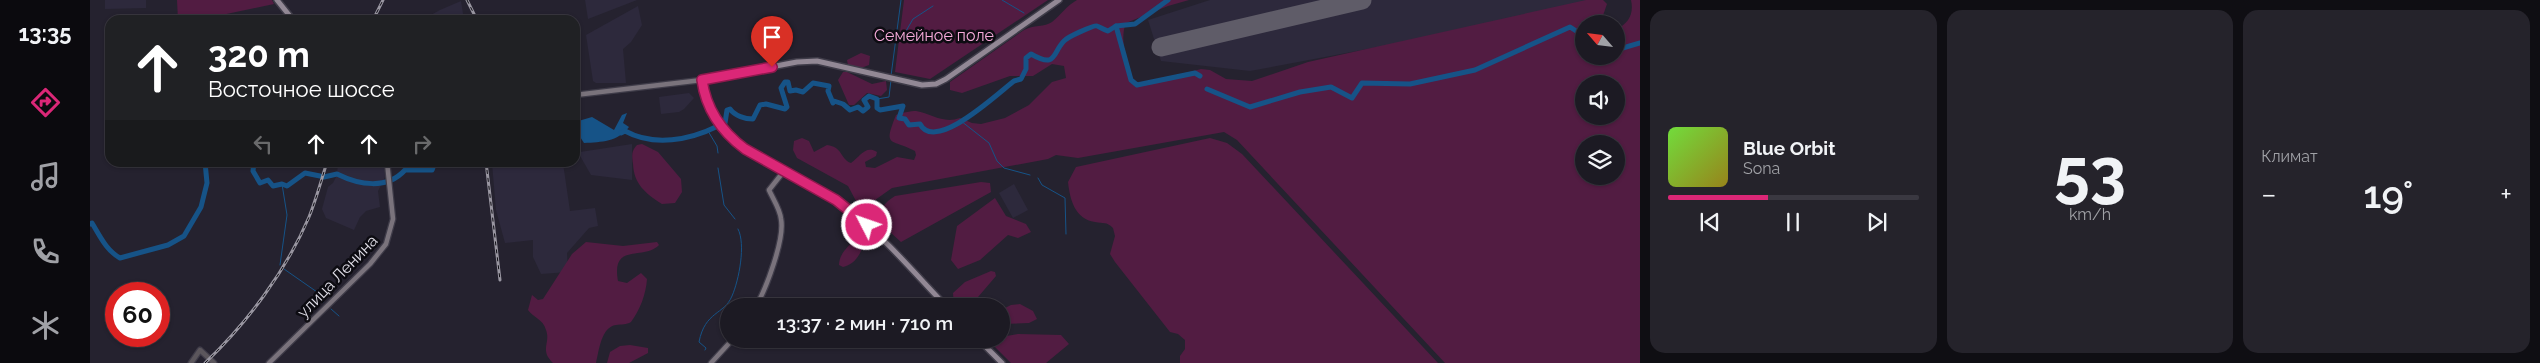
<!DOCTYPE html>
<html lang="ru">
<head>
<meta charset="utf-8">
<style>
	:root { --surface:#1c1a23; --page:#25232b; --text:#f1f3f6; --muted:#a0a1a6; --line:#3a3841; --accent:#db2777 }
	body { margin:0; font-family:Raleway,sans-serif; background:var(--page); color:var(--text); height:100vh; display:flex; flex-direction:column; font-size:19px; white-space:nowrap }
	* { box-sizing:border-box; margin:0 }
	p { font-size:16px; color:var(--muted) }
	.icon { flex:none; width:28px; height:28px; fill:none; stroke:currentColor; stroke-width:2; stroke-linecap:round; stroke-linejoin:round }
	.map { position:relative; flex:1; overflow:hidden }
	.drawer { display:flex; flex-direction:column; gap:10px; padding:10px; background:#0f0e13; width:900px }
	.drawer>* { flex:none }
	.banner { position:absolute; left:15px; top:15px; width:475px; height:152px; border-radius:15px; box-shadow:0 1px 4px #0004,0 0 0 1px var(--line); background:#202124; color:#fff; overflow:hidden }
	.needle { width:32px; rotate:298deg }
	.buttons { position:absolute; left:1485px; top:15px; display:grid; gap:10px }
	.buttons a { display:grid; place-items:center; width:50px; height:50px; border-radius:50%; background:var(--surface); box-shadow:0 1px 4px #0004,0 0 0 1px var(--line); font-size:25px }
	.speed { position:absolute; left:15px; top:282px; display:flex; gap:10px; font-size:25px; font-weight:700; text-align:center }
	.speed>* { display:grid; place-content:center; width:65px; height:65px; border-radius:50%; background:var(--surface); box-shadow:0 1px 4px #0004,0 0 0 1px var(--line); line-height:1 }
	.speed .limit { border:8px solid #d22; background:#fff; color:#111 }
	.pin { position:absolute; display:grid; place-items:center; width:42px; height:42px; color:#fff; margin:-51px -21px; border-radius:50% 50% 50% 0; rotate:-45deg; box-shadow:0 0 5px #0007 }
	.pin .icon { rotate:45deg }
	.me { position:absolute; width:55px; margin:-28px; rotate:311deg; stroke-linejoin:round; filter:drop-shadow(0 0 4px #0008) }
	.turn { display:flex; align-items:center; gap:18px; height:105px; padding:0 20px; font-size:22px }
	.turn .icon { width:65px; height:65px; stroke-width:2.5 }
	.turn b { display:block; font-size:35px; line-height:42px }
	.lanes { display:flex; align-items:center; height:48px; padding:0 20px; background:#0003; justify-content:center; gap:25px; direction:ltr }
	.lanes .off { opacity:.35 }
	.big { font-size:38px; font-weight:600; line-height:1.1 }
	.drawer .tile { flex:1; display:flex; flex-direction:column; justify-content:center; gap:8px; min-width:0; padding:0 18px; border-radius:15px; background:var(--page) }
	.drawer .dial { align-items:center; gap:0 }
	.dial b { font-size:65px; line-height:1 }
	.song { display:flex; align-items:center; gap:15px }
	.cover { width:60px; height:60px; border-radius:8px; background:linear-gradient(135deg,hsl(100 70% 55%),hsl(50 70% 35%)) }
	.played { height:5px; border-radius:2px; background:linear-gradient(90deg,var(--accent) 40%,var(--line) 40%) }
	.keys { display:flex; justify-content:space-around; direction:ltr }
	.heat { display:flex; justify-content:space-between; align-items:center; font-size:28px; direction:ltr }
	.drawer .tiles { flex:1; display:grid; gap:10px; grid-template-columns:repeat(3,1fr) }
	.trip { position:absolute; left:630px; top:298px; width:290px; height:50px; border-radius:25px; background:var(--surface); box-shadow:0 1px 4px #0004,0 0 0 1px var(--line); font-weight:600; line-height:50px; text-align:center }
	main { display:flex; flex:1; min-height:0 }
	.tabs { display:flex; flex-direction:column; width:90px; justify-content:space-around; align-items:center; background:#0b0a0e; color:var(--muted) }
	.tabs .icon { width:35px; height:35px }
	.tabs .selected { color:var(--accent) }
	.tabs b { font-size:22px; color:var(--text) }
	.map>svg:first-child { display:block }
	.built { fill:#2d293c }
	.green { fill:#521c42; fill-rule:evenodd }
	.water { fill:#165387 }
	.lines { fill:none; stroke-linecap:round; stroke-linejoin:round }
	.stream { stroke:#165387; stroke-width:1 }
	.river { stroke:#165387; stroke-width:5 }
	.taxiway { stroke:#5f5c68; stroke-width:8 }
	.runway { stroke:#5f5c68; stroke-width:19 }
	.tertiary-casing { stroke:#3f3c49; stroke-width:7 }
	.secondary-casing { stroke:#3f3c49; stroke-width:7 }
	.primary-casing { stroke:#3f3c49; stroke-width:8 }
	.tertiary { stroke:#5b565c; stroke-width:4.5 }
	.secondary { stroke:#7a737c; stroke-width:4.5 }
	.primary { stroke:#928895; stroke-width:5 }
	.rail-casing { stroke:#9996a1; stroke-width:3 }
	.rail { stroke:#0d0c12; stroke-width:1; stroke-dasharray:4; stroke-linecap:butt }
	.route-casing { stroke:#8e194d; stroke-width:12 }
	.route { stroke:#db2777; stroke-width:9 }
	.labels { text-anchor:middle; stroke-width:5; stroke-linejoin:round; paint-order:stroke }
	.park-label { font-size:16px; fill:#f6aada; stroke:#0d0c12 }
	.street-label { font-size:16px; fill:#e1dfe8; stroke:#0d0c12 }
</style>
</head>
<body>
<main>
<nav class="tabs">
<b>13:35</b>
<svg class="icon selected" aria-label="directions" viewBox="0 0 24 24"><path d="M12 3l9 9-9 9-9-9zM9 14v-3h6M13 9l2 2-2 2"/></svg>
<svg class="icon" aria-label="music" viewBox="0 0 24 24"><path d="M9 18V5l10-2v13"/><circle cx="6" cy="18" r="3"/><circle cx="16" cy="16" r="3"/></svg>
<svg class="icon" aria-label="phone" viewBox="0 0 24 24"><path d="M5 4h4l2 5-3 2q2 4 5 5l2-3 5 2v4C11 20 4 13 5 4z"/></svg>
<svg class="icon" aria-label="climate" viewBox="0 0 24 24"><path d="M12 3v18M4 7l16 10M4 17L20 7"/></svg>
</nav>
<div class="map">
<svg width="1550" height="363" viewBox="0 0 1550 363">
	<rect width="100%" height="100%" fill="#25222f"/>
	<g class="built">
		<polygon points="15,0 56,0 56,8 15,9"/>
		<polygon points="495,0 547,0 498,19"/>
		<polygon points="1120,0 1505,0 1299,45 1160,71 1071,61 1058,20"/>
		<polygon points="371,1 374,20 332,20 350,10"/>
		<polygon points="548,6 552,25 541,42 533,49 536,83 506,83 503,81 496,35"/>
		<polygon points="599,93 604,98 594,109 589,112 571,114 569,97"/>
		<polygon points="542,144 542,180 501,175 489,154 490,152"/>
		<polygon points="248,163 294,163 295,177 288,191 290,207 276,211 270,217 264,230 236,218 232,209 238,187 243,183 247,175"/>
		<polygon points="402,163 473,163 480,211 505,208 508,226 499,228 477,253 478,272 451,274 443,257 443,240 415,243 406,210"/>
		<polygon points="924,184 938,210 923,218 909,193"/>
	</g>
	<g class="green">
		<polygon points="87,0 182,0 184,4 108,20 88,20"/>
		<polygon points="814,0 958,0 840,79 805,72"/>
		<path d="M987,0H1099L1078,6L1036,23C1029,39 1037,66 1044,81L1052,85L1111,69L1120,70L1136,79L1162,81L1218,62L1496,0H1513L1517,4L1510,24H1494V56H1526V30C1539,23 1544,14 1541,0H1550V363H1355L1147,140L1134,132L988,158L966,155L958,159L802,188L778,205L766,201L758,186L707,158L703,150L704,141L712,138L719,141L724,152L737,145C753,147 750,159 761,163C770,157 775,145 787,152L786,156L775,162L776,167L785,168L807,157L824,160L826,155L825,151C800,138 793,148 806,115C811,113 821,111 826,111C842,114 853,124 870,118L882,123L891,124L915,118L939,105L962,82L976,78L974,66L962,64L943,76H920L872,93L860,90V82L934,30C943,25 955,27 962,22C971,15 976,6 987,0ZM1494,84H1526V116H1494ZM1494,144H1526V176H1494Z"/>
		<polygon points="771,53 780,56 779,65 771,68 758,65 757,60"/>
		<polygon points="753,72 757,72 782,84 796,81 797,90 791,96 777,93 764,105 759,105 748,80"/>
		<path d="M1120,138L1137,143L1152,154L1348,363H1090V356L1095,349V340L1088,334L1080,332L1025,262L1020,254L1025,236L1023,228C1016,221 1014,224 1005,222C985,219 980,200 978,182L986,167Z"/>
		<path d="M552,144L568,152L591,179L592,192L585,203L572,204C555,193 544,184 543,164C542,156 541,151 547,145Z"/>
		<path d="M891,182L900,183L901,192L811,242L790,223C787,211 795,202 805,196Z"/>
		<polygon points="905,198 916,216 936,224 941,232 928,238 918,235 890,260 868,269 861,260 867,226"/>
		<path d="M768,239L772,241C774,252 764,265 753,267L749,265C749,254 759,244 768,239Z"/>
		<path d="M496,242L533,246L567,242L569,245C553,261 521,242 528,281L537,283L551,273L557,279C556,294 550,310 541,322C536,325 532,324 526,325C511,327 509,351 506,363H463C449,350 461,343 456,330C453,319 444,318 438,310L442,295L448,300L453,299L482,254Z"/>
		<polygon points="901,271 905,272 906,276 888,297 884,306 864,306 863,293 875,282"/>
		<polygon points="930,304 943,311 947,319 939,323 911,324 911,310 921,305"/>
		<polygon points="928,334 971,335 979,344 956,363 921,363 897,339 911,339 911,337"/>
		<polygon points="540,345 558,348 558,353 539,363 517,363 520,352 530,346"/>
	</g>
	<path class="water" d="M537,113L533,123L539,127C527,142 512,142 494,143L485,129V122L502,117L524,130L532,115Z"/>
	<g class="lines">
		<g class="stream">
			<polyline points="912,0 934,13"/>
			<polyline points="806,39 813,36 823,19 843,6"/>
			<polyline points="801,76 811,0"/>
			<polyline points="787,99 799,97 801,80"/>
			<polyline points="871,121 899,143 907,161 914,168 940,175"/>
			<polyline points="618,131 627,146 628,153"/>
			<polyline points="628,168 634,205 645,219"/>
			<polyline points="948,178 952,185 975,198 976,234"/>
			<polyline points="190,265 197,215 192,184"/>
			<polyline points="194,269 227,292"/>
			<polyline points="229,295 233,302"/>
			<polyline points="241,309 249,316"/>
			<path d="M615,350L616,348L609,342C615,311 634,315 642,296C649,280 656,244 648,229"/>
		</g>
		<g class="river">
			<polyline points="1026,26 1041,80 1047,85 1105,73 1110,76"/>
			<polyline points="1526,50 1550,43"/>
			<polyline points="1117,89 1160,107 1210,92 1241,87 1262,98 1272,83 1320,84 1385,70 1480,27 1494,36"/>
			<path d="M633,124L635,123L637,110L640,109C645,116 655,119 663,119L670,105L676,104L695,109L697,107L691,88L695,82H698L700,91L706,90L713,92L723,83L739,86L738,91L743,103L744,101L753,104L760,110L768,107L773,111L778,107L774,100L779,96L787,99V108L790,110L813,106L809,118L815,119L819,125L830,124C845,153 907,94 924,81L931,79L936,69V58L941,54C967,69 962,53 974,41C977,37 1004,25 1007,26C1010,27 1014,30 1018,31L1026,26L1045,24L1078,0"/>
			<path d="M531,133L535,131C564,147 600,140 628,126"/>
			<polyline points="164,162 163,171 170,183 178,180 183,186 192,184 197,186 215,173 230,176"/>
			<path d="M234,177L247,174C269,185 297,190 315,170H342L345,162"/>
			<path d="M0,224L2,223C10,236 16,250 30,258L78,245L94,236L111,207L117,183L115,162"/>
		</g>
		<polyline class="taxiway" points="1266,0 1266,1"/>
		<polyline class="runway" points="1071,47 1272,0"/>
		<defs>
			<polyline id="tertiary" points="101,363 110,350 124,363"/>
			<g id="secondary">
				<polyline points="485,95 612,80"/>
				<path d="M666,306C676,289 695,239 691,219C690,209 683,199 679,190L694,171"/>
				<polyline points="179,363 280,264 296,244 303,219 297,162"/>
				<polyline points="621,363 643,339"/>
			</g>
			<g id="primary">
				<polyline points="187,0 203,20"/>
				<path d="M856,306C827,276 798,241 765,215C713,172 624,158 612,80L707,62L727,61L832,85L846,84L856,79L969,0"/>
				<polyline points="888,339 912,363"/>
			</g>
		</defs>
		<use href="#tertiary" class="tertiary-casing"/>
		<use href="#secondary" class="secondary-casing"/>
		<use href="#primary" class="primary-casing"/>
		<use href="#tertiary" class="tertiary"/>
		<use href="#secondary" class="secondary"/>
		<use href="#primary" class="primary"/>
		<defs>
			<g id="rail">
				<polyline points="377,0 387,20"/>
				<polyline points="283,20 293,0"/>
				<polyline points="396,162 410,280"/>
				<path d="M115,363C157,323 196,271 219,217C226,200 231,181 237,162"/>
			</g>
		</defs>
		<use href="#rail" class="rail-casing"/>
		<use href="#rail" class="rail"/>
	</g>
	<g class="lines">
		<defs>
			<path id="route" d="M682,67L612,80C616,109 632,132 655,149L746,200L777,225"/>
		</defs>
		<use href="#route" class="route-casing"/>
		<use href="#route" class="route"/>
	</g>
	<g class="labels">
		<g class="park-label">
			<text x="844" y="41">Семейное поле</text>
		</g>
		<g class="street-label">
			<text transform="translate(247 276) rotate(-46)" y="6">улица Ленина</text>
		</g>
	</g>
</svg>
<div class="buttons">
<a><svg class="needle" viewBox="-14 -14 28 28"><path d="M0-13l5 13h-10z" fill="#e53935"/><path d="M0 13l5-13h-10z" fill="#a0a1a6"/></svg></a>
<a><svg class="icon" aria-label="sound" viewBox="0 0 24 24"><path d="M4 9h4l5-4v14l-5-4H4zM17 9q2 3 0 6"/></svg></a>
<a><svg class="icon" aria-label="layers" viewBox="0 0 24 24"><path d="M12 4l9 5-9 5-9-5zM3 14l9 5 9-5"/></svg></a>
</div>
<div class="speed"><div class="limit">60</div></div>
<div class="pin" style="left:682px;top:67px;background:#d93025"><svg class="icon" aria-label="arrive" viewBox="0 0 24 24"><path d="M6 21V4h12l-3 4 3 4H6"/></svg></div>
<svg class="me" style="left:777px;top:225px" viewBox="-20 -20 40 40"><circle r="17" fill="#db2777" stroke="#fff" stroke-width="3"/><path d="M0-11L8 9 0 5-8 9z" fill="#fff"/></svg>
<div class="trip">13:37 · 2 мин · 710 m</div>
<div class="banner">
<div class="turn"><svg class="icon" aria-label="ahead" viewBox="0 0 24 24"><path d="M12 20V5M6 11l6-6 6 6"/></svg><div><b>320 m</b>Восточное шоссе</div></div>
<div class="lanes"><svg class="icon off" aria-label="left" viewBox="0 0 24 24"><path d="M17 20v-9H6M10 6l-5 5 5 5"/></svg><svg class="icon" aria-label="ahead" viewBox="0 0 24 24"><path d="M12 20V5M6 11l6-6 6 6"/></svg><svg class="icon" aria-label="ahead" viewBox="0 0 24 24"><path d="M12 20V5M6 11l6-6 6 6"/></svg><svg class="icon off" aria-label="right" viewBox="0 0 24 24"><path d="M7 20v-9h11M14 6l5 5-5 5"/></svg></div>
</div>
</div>
<section class="drawer">
<div class="tiles">
<div class="tile">
<div class="song"><i class="cover"></i><div><b>Blue Orbit</b><p>Sona</p></div></div>
<div class="played"></div>
<div class="keys"><svg class="icon" aria-label="previous" viewBox="0 0 24 24"><path d="M18 5L8 12l10 7zM5 5v14"/></svg><svg class="icon" aria-label="pause" viewBox="0 0 24 24"><path d="M8 5v14M16 5v14"/></svg><svg class="icon" aria-label="next" viewBox="0 0 24 24"><path d="M6 5l10 7-10 7zM19 5v14"/></svg></div>
</div>
<div class="tile dial"><b>53</b><p>km/h</p></div>
<div class="tile"><p>Климат</p>
<div class="heat"><a>−</a><b class="big">19°</b><a>+</a></div>
</div>
</div>
</section>
</main>
</body>
</html>
